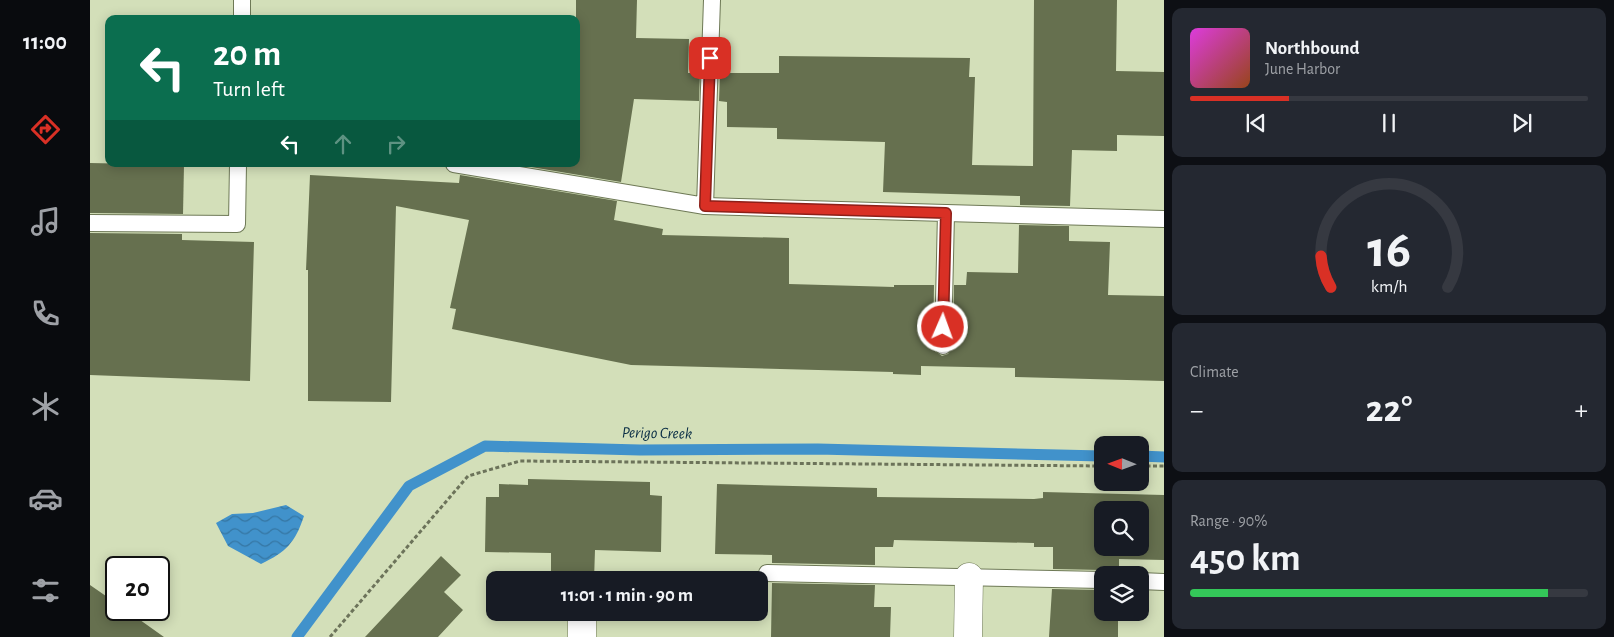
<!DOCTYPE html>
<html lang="en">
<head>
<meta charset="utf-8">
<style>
	:root { --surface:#171b24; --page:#242831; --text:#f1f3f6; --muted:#9ea1a6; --line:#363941; --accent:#d93025 }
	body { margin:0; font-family:"Alegreya Sans",sans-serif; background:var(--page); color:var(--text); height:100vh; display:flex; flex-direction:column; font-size:19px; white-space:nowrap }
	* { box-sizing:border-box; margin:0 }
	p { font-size:16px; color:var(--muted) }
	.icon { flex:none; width:28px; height:28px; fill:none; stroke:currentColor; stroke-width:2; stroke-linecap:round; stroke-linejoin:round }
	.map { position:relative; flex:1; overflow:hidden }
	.side { display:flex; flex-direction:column; gap:8px; padding:8px; background:#0d0f14; width:450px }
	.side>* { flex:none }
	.banner { position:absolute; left:15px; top:15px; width:475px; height:152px; border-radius:10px; box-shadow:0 2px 12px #0003; background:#0b6e4f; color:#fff; overflow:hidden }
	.needle { width:32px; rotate:271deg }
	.fabs { position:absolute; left:1004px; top:436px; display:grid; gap:10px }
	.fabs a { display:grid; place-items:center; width:55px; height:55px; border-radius:10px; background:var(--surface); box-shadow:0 2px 12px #0003; font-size:25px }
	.speed { position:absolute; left:15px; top:556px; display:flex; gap:10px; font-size:25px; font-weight:700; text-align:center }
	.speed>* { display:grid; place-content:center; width:65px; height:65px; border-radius:50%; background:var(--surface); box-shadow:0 2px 12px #0003; line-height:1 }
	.speed .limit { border:2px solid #111; border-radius:8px; background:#fff; color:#111 }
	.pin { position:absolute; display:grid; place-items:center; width:42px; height:42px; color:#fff; margin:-21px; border-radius:10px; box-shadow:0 2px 8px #0006 }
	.me { position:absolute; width:55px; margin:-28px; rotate:2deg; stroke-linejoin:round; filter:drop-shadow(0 0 4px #0008) }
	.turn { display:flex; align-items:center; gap:18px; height:105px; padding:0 25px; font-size:22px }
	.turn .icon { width:65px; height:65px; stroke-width:2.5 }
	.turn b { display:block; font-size:35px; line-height:42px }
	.lanes { display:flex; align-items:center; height:48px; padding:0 25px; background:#0003; justify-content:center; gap:25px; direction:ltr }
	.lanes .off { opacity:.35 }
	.big { font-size:38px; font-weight:700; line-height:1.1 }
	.side .widget { flex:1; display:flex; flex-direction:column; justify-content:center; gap:8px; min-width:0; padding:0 18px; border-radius:10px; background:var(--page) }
	.side .dial { align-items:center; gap:0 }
	.dial svg { height:130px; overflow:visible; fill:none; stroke:var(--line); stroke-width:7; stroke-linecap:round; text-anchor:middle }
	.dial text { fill:var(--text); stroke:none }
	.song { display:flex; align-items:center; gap:15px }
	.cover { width:60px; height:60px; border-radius:8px; background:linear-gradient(135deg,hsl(300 70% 55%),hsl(20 70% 35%)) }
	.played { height:5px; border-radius:2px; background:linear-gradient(90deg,var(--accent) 25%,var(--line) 25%) }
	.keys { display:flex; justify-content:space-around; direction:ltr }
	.heat { display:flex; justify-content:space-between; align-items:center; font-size:28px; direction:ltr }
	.charge { height:8px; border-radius:4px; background:linear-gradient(90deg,#34c759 90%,var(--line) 0) }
	.trip { position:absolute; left:396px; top:571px; width:282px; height:50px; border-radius:10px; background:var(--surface); box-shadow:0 2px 12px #0003; font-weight:700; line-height:50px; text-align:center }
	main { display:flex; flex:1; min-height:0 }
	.tabs { display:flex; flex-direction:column; width:90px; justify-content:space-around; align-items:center; background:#090b0e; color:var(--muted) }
	.tabs .icon { width:35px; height:35px }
	.tabs .active { color:var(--accent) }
	.tabs b { font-size:22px; color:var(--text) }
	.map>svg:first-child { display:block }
	.water { fill:url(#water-waves) }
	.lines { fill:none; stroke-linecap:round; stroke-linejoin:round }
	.stream { stroke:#4192cb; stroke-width:11 }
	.building { fill:#66704f; fill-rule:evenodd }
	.service-casing { stroke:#6e7956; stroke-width:18 }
	.minor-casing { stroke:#6e7956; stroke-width:29 }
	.path { stroke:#6c735a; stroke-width:3; stroke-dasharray:4 2.5; stroke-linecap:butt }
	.service { stroke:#fff; stroke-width:16 }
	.minor { stroke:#fff; stroke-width:28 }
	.route-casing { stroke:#8d1f18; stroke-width:12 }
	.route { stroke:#d93025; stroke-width:9 }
	.labels { text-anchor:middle; stroke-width:4; stroke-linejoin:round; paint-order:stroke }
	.water-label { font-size:16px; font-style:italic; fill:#082c44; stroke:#d3dfb9 }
</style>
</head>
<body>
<main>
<nav class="tabs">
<b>11:00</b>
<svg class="icon active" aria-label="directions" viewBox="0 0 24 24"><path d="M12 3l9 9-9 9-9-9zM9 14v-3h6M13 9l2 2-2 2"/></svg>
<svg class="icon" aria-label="music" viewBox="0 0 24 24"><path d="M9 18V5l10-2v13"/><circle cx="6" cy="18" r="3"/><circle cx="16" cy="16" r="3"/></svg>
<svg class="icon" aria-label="phone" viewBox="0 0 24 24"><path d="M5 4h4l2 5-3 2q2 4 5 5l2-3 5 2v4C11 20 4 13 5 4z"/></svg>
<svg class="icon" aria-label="climate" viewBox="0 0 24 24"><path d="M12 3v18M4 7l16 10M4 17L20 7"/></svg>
<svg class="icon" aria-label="car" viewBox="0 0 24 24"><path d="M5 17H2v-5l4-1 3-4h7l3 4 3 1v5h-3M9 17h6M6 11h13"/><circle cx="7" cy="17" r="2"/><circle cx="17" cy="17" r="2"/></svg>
<svg class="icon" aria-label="filters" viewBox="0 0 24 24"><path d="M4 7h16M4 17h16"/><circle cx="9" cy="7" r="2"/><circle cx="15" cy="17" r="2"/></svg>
</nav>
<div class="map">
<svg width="1074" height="637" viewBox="0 0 1074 637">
	<defs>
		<pattern id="water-waves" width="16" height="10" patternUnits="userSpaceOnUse" patternTransform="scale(1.25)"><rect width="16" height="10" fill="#4192cb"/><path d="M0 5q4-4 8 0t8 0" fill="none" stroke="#3576a3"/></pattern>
	</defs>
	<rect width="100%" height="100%" fill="#d3dfb9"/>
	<path class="water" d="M196,505L214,516C205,543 196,552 171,564L138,546L126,523L142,514L163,513Z"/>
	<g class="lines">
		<g class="stream">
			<polyline points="1050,456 1074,457"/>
			<polyline points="207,637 319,486 395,446 550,450 728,449 1012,456"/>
		</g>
	</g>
	<g class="building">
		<polygon points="486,0 547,0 546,38 599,39 598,73 610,73 609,101 544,99 531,182 423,164 486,164"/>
		<polygon points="944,0 1027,0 1026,71 1074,72 1074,136 1027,135 1027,151 982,150 980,206 930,205 930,196 793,192 795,142 687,139 687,128 637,127 637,102 629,101 630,73 689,73 689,56 880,58 879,77 885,77 882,165 943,166"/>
		<polygon points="0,163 94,165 93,214 0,213"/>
		<polygon points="220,175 369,183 370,175 527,201 524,220 573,229 572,235 699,238 699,284 804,287 804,285 844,285 843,346 845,351 852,356 858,354 863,347 864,285 876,285 877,272 928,273 929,225 979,226 979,241 1020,242 1018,295 1074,296 1074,381 925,377 925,368 831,366 831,375 803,374 803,372 541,365 362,329 366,309 360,308 379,220 306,206 301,402 218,401 218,270 216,270"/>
		<polygon points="0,233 92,234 92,240 164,242 160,381 0,375"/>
		<polygon points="438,479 560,482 560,495 572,496 571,552 505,550 504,580 461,580 461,553 395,552 396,497 409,497 409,484 438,485"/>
		<path d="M627,484L787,488V497L944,499L953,498V492L1074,495V560L1029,559V575H1021L1012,570L963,569V547H944V543L804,540L803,547H785V565L682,563V555L625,554ZM1012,510H1050V548H1012Z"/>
		<polygon points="351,556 371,575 354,592 373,610 348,637 275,637"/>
		<polygon points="682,583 785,585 784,607 801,607 800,637 681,637"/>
		<polygon points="0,585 26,603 26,610 36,610 74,637 0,637"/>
		<polygon points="962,589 1012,590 1012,612 1028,612 1028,637 959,637"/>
	</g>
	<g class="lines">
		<defs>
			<g id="service">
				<polyline points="152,19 152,0"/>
				<polyline points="364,164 615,206 622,0"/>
				<polyline points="615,206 856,213 853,346"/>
				<polyline points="856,213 1074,219"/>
				<polyline points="0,223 147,224 148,164"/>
				<polyline points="677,573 1012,580"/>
				<polyline points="1050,581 1074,582"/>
			</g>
			<g id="minor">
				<polyline points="492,616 492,637"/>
				<polyline points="878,637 879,577"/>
			</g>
		</defs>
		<use href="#service" class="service-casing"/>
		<use href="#minor" class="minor-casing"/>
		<g class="path">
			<polyline points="1050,466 1074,466"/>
			<polyline points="240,637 378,476 430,461 1012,466"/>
		</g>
		<use href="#service" class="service"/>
		<use href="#minor" class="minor"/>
	</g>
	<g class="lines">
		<defs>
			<polyline id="route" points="620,58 615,206 856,213 853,327"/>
		</defs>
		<use href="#route" class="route-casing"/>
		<use href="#route" class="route"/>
	</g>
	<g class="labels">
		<g class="water-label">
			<text transform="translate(567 432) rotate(1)" y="6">Perigo Creek</text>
		</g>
	</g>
</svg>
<div class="fabs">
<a><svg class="needle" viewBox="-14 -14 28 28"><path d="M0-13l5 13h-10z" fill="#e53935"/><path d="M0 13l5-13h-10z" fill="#9ea1a6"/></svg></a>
<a><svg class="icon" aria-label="search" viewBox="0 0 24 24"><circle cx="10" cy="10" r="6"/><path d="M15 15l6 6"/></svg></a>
<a><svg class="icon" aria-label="layers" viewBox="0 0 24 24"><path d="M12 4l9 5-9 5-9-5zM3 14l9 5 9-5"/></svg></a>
</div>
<div class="speed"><div class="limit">20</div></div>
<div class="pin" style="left:620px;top:58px;background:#d93025"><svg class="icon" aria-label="arrive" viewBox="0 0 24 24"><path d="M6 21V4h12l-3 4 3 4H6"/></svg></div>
<svg class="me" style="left:853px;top:327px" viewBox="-20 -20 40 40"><circle r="17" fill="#d93025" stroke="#fff" stroke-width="3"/><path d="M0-11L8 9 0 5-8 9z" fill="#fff"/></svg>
<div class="trip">11:01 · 1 min · 90 m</div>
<div class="banner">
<div class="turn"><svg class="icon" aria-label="left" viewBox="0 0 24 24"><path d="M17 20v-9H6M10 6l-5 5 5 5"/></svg><div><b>20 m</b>Turn left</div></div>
<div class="lanes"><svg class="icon" aria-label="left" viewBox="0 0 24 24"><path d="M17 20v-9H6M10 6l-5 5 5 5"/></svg><svg class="icon off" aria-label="ahead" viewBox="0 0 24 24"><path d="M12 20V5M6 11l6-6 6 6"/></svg><svg class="icon off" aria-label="right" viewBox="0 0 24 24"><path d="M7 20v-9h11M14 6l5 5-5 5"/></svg></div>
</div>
</div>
<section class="side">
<div class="widget">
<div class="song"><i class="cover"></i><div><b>Northbound</b><p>June Harbor</p></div></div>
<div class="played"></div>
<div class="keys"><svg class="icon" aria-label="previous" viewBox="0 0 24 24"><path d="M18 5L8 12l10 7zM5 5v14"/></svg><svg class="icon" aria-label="pause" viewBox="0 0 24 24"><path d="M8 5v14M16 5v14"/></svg><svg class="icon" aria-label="next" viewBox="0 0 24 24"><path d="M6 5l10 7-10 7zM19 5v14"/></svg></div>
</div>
<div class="widget dial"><svg viewBox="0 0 100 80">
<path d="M14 69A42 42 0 1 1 86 69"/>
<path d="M14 69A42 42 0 0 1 8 50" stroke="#d93025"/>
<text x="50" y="56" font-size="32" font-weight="700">16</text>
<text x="50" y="72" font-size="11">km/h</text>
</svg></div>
<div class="widget"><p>Climate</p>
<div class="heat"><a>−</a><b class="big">22°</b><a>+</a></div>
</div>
<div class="widget"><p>Range · 90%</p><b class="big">450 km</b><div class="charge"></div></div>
</section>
</main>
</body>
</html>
